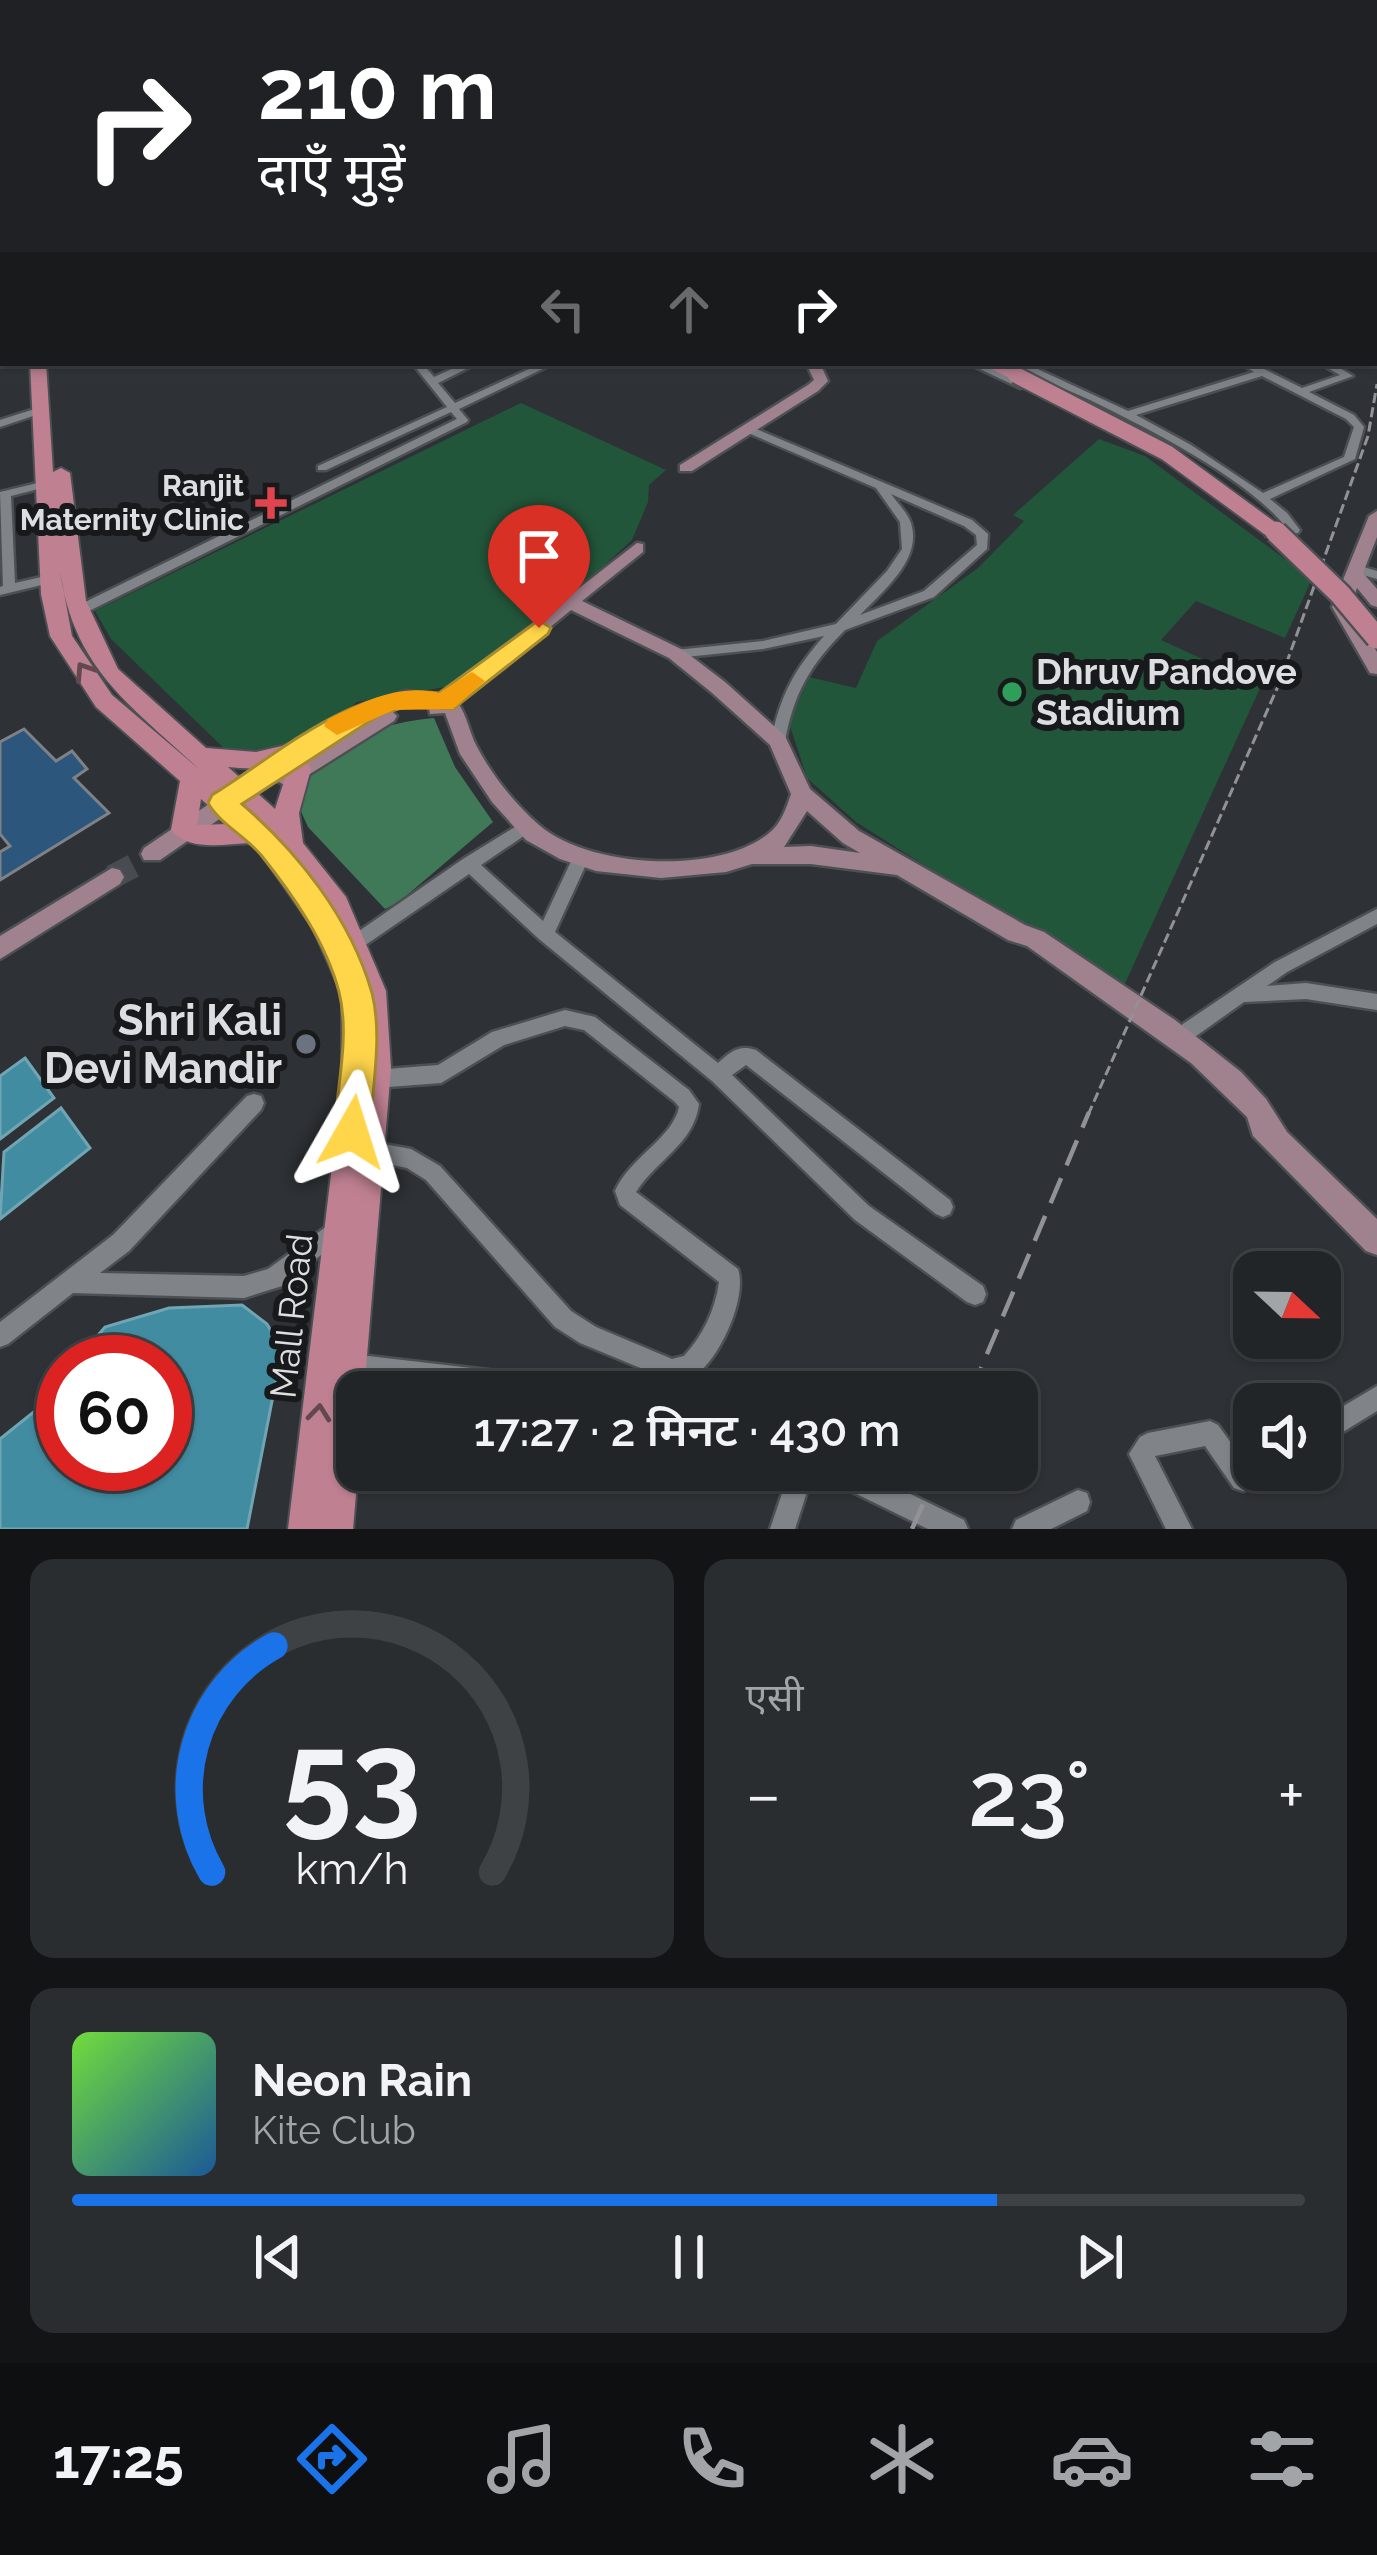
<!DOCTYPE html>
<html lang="hi">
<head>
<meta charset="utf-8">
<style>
	:root { --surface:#222528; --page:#2a2d30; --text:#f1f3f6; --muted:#a2a5a8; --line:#3f4245; --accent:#1a73e8 }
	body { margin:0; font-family:Raleway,"Noto Sans Devanagari",sans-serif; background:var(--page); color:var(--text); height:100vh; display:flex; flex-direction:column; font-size:45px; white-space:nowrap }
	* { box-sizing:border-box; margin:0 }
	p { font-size:39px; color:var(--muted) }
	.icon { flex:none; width:66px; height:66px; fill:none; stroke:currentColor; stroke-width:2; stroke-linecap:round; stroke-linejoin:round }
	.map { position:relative; height:1529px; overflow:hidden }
	.sheet { display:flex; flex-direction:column; gap:30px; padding:30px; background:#131416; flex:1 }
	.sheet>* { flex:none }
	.banner { position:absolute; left:0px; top:0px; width:1377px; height:366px; box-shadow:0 3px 9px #0004,0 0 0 3px var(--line); background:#202124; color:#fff; overflow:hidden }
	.needle { width:78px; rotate:112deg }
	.fabs { position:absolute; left:1233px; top:1251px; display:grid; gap:24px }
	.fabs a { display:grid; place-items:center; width:108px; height:108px; border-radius:24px; background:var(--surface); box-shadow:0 3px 9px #0004,0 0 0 3px var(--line); font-size:60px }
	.speed { position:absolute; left:36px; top:1335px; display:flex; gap:24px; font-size:60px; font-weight:700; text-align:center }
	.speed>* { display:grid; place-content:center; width:156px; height:156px; border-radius:50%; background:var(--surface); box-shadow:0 3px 9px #0004,0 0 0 3px var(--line); line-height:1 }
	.speed .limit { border:18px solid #d22; background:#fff; color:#111 }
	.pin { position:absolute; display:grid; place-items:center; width:102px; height:102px; color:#fff; margin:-123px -51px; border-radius:50% 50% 50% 0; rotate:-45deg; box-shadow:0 0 12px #0007 }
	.pin .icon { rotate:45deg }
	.me { position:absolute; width:132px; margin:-66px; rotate:6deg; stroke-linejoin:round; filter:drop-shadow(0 0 9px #0008) }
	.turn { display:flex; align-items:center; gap:42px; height:252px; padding:0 60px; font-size:54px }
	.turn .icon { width:156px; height:156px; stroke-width:2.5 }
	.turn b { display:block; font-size:84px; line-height:102px }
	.lanes { display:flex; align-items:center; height:114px; padding:0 60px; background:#0003; justify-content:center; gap:60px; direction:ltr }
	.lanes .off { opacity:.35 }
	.big { font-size:90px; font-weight:600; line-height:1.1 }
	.sheet .widget { flex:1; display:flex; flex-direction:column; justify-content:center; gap:18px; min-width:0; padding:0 42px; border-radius:24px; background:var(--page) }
	.sheet .dial { align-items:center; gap:0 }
	.dial svg { height:312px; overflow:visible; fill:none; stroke:var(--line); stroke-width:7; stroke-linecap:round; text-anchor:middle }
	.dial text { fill:var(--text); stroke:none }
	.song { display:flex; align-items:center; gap:36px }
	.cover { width:144px; height:144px; border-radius:18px; background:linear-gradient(135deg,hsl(100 70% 55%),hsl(210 70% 35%)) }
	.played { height:12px; border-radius:6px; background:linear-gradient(90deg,var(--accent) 75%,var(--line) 75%) }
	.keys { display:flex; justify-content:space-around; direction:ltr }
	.heat { display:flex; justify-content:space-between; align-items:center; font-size:66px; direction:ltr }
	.sheet .tiles { flex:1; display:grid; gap:30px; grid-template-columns:1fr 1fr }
	.widget:last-child { grid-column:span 2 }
	.trip { position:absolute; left:336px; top:1371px; width:702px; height:120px; border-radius:24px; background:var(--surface); box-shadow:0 3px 9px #0004,0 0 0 3px var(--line); font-weight:600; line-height:120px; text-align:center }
	.tab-bar { display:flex; height:192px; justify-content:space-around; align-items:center; background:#0e0f10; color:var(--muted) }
	.tab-bar .icon { width:84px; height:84px }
	.tab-bar .current { color:var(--accent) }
	.tab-bar b { font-size:54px; color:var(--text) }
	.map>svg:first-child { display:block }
	.green { fill:#22563a }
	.forest { fill:#407958 }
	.water { fill:#428ca1; stroke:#70a5b4; stroke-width:3 }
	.building { fill:#2d567d; stroke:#7e8286; stroke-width:3 }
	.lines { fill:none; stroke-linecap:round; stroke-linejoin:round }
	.secondary-tunnel { stroke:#484b4f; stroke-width:24; stroke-dasharray:24 12; stroke-linecap:butt }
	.street-casing { stroke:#4d5053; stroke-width:5 }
	.secondary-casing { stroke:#4d5053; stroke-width:5 }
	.primary-casing { stroke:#4d5053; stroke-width:4 }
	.street { fill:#808489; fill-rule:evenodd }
	.secondary { fill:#a0828e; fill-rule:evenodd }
	.primary { fill:#bf8192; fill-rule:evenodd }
	.rail-far1 { stroke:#909296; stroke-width:3; stroke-dasharray:10 4.5; stroke-linecap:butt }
	.rail { stroke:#909296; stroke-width:4.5; stroke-dasharray:27 14; stroke-linecap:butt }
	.primary-bridge-far1-casing { stroke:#4d5053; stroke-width:20; stroke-linecap:butt }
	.primary-bridge-casing { stroke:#4d5053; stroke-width:26; stroke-linecap:butt }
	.primary-bridge-far1 { stroke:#bf8192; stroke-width:16 }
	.primary-bridge { stroke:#bf8192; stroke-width:21 }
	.oneway { stroke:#634851 }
	.route { fill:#ffd54a; stroke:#a68a30; stroke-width:3 }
	.slow { fill:#f59e0b }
	.health-dot { fill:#e0444e; stroke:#17191b; stroke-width:4.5 }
	.leisure-dot { fill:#2e9e5b; stroke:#17191b; stroke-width:4.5 }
	.worship-dot { fill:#6b7280; stroke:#17191b; stroke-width:4.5 }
	.labels { text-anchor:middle; stroke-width:12; stroke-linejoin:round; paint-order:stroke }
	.far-poi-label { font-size:30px; font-weight:bold; fill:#dcdee1; stroke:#17191b; text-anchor:end }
	.poi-label { font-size:36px; font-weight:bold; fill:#dcdee1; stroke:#17191b; text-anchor:start }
	.street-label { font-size:36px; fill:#dcdee1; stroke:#17191b }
	.near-poi-label { font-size:42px; font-weight:bold; fill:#dcdee1; stroke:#17191b; text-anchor:end }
</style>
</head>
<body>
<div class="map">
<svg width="1377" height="1529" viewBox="0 0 1377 1529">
	<rect width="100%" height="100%" fill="#2e3135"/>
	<g class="green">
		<polygon points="521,403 666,470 649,485 648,502 632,540 597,572 451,686 357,702 305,744 278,754 232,756 111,639 95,611"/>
		<polygon points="1099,439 1145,456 1312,579 1285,638 1196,601 1161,640 1261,686 1122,990 856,822 807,778 789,723 809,677 856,688 877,641 978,568 1024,521 1013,515"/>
	</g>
	<path class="forest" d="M434,718L455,767L493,822L399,902L385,909L308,827L294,796C318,745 381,722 434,718Z"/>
	<g class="water">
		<polygon points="25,1058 54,1098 0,1139 0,1076"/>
		<polygon points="61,1108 90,1148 0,1219 4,1152"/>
		<polygon points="242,1305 267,1324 282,1350 247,1529 0,1529 0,1439 45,1403 63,1378 63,1464 165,1464 165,1362 75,1362 105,1327 169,1308"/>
	</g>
	<polygon class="building" points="24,729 56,761 72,751 87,769 74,778 109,813 0,880 0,852 10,846 0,834 0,742"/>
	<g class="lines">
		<polyline class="secondary-tunnel" points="112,877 135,865"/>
		<defs>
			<g id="street">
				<rect x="0" y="215" width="3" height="4"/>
				<polygon points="412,363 422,363 434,377 465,363 478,363 438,383 455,403 542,363 555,363 459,409 468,420 467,422 81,615 71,615 69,612 71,609 457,419 451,412 326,470 318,470 318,466 447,407"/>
				<polygon points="967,363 980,363 1029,386 1020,388"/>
				<path d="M1240,363H1252L1302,388L1340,375L1319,363H1331L1353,376L1309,392L1354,415L1364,427L1355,459L1270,499L1287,513L1300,530L1298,533L1266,536V530L1286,527C1245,477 1149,429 1090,400C1068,390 1043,381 1023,368L1031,366L1128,411L1254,372ZM1262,376L1346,419L1354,427L1344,457L1263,493L1191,445L1136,415Z"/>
				<polygon points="41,407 45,408 45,412 0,427 0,420"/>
				<path d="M746,428H754L972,520L988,534L987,549L934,597L845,630C810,665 794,693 785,741L778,746L771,741C780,696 794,670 824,636L763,649L676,658L669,654L676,650L763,641L836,624L887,571L902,549L900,522L876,488L746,432ZM891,494L964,526L976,535L977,545L924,591L860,615C882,592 920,561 912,527C910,515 898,504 891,494Z"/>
				<polygon points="46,481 50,482 50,486 11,496 15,583 50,575 56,579 54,582 0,595 0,587 3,586 0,492"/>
				<polygon points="1357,565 1377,571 1377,579 1353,572 1351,569"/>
				<path d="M528,819L534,821L536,825L534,829L481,865L543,921L575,853L581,852L587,853L589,858L555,932L718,1063C730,1052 739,1044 756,1050L950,1200L953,1207L950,1214L943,1217L936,1214L746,1065L732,1075L869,1206L983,1286L986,1294L983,1302L975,1305L967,1302L855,1220L712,1081L539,939L469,874L361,948L355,950L349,948L346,943L349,938L463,859Z"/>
				<polygon points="1377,909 1377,924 1287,972 1267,986 1306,983 1377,994 1377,1010 1306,999 1244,1002 1182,1046 1175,1048 1168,1046 1166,1040 1168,1034 1275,962"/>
				<path d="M565,1010L595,1017L689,1090L699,1104C694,1144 656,1160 636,1192L738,1269C748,1298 718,1364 691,1378C682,1383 681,1381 672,1381L580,1343L555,1327L426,1180L407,1168L360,1158L357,1151L360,1144L367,1141L411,1149L440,1166L571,1311L596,1327L672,1359L684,1356C703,1335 715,1311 719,1282L620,1205L615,1191C630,1157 673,1138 679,1107L675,1102L584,1030L565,1026L504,1045L441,1083L375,1088L368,1085L365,1079L368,1073L375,1070L438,1065L492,1032Z"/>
				<polygon points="254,1094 261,1096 264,1103 261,1110 129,1251 100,1273 244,1276 268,1269 338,1218 345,1222 349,1229 345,1236 282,1286 244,1298 73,1293 8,1344 0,1347 0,1322 113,1235 247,1096"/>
				<polygon points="351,1354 574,1380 582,1384 586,1392 479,1392 351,1376 343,1373 340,1365 343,1357"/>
				<polygon points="1377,1386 1377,1411 1320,1446 1320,1420"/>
				<polygon points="1210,1421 1218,1425 1247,1465 1254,1462 1254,1470 1275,1470 1272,1479 1243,1491 1234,1488 1205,1446 1155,1456 1192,1529 1166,1529 1129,1454 1140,1437 1148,1433"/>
				<polygon points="790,1470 814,1470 795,1529 770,1529"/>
				<polygon points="823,1470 861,1470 964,1520 968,1529 928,1529 826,1479"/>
				<polygon points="1078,1490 1087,1493 1090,1502 1087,1511 1051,1529 1012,1529 1016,1520"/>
			</g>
			<g id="secondary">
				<rect x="1374" y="179" width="3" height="5"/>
				<polygon points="1374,194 1377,195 1377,213 1374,213"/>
				<polygon points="3,259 3,268 0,269 0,260"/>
				<rect x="0" y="345" width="3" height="8"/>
				<polygon points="806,363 820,363 828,381 818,391 692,471 680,471 680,465 808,385 814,380"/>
				<polygon points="1377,511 1377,537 1363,573 1377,589 1377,607 1371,605 1357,588 1350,607 1377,652 1377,674 1370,673 1332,607 1369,516"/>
				<path d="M637,543L643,544V552L582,601L683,650L725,682L785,736L810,789L859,831L1025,925L1044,932L1175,1020L1241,1072L1266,1099L1287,1132L1377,1219V1255L1366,1251L1253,1136L1247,1117L1191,1063L1027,946L1008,940L897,875L811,864H752L726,872L661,878L596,871L560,859L526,840L492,802L460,754L445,713L430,714L429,706L406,705L391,710L397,716L394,721L294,784L286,786L276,780L160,860H144L141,854L144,848L345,712L405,691L442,695ZM571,610L669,658L711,692L770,745L791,794C786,809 781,824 768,834C717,875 588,868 539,825C514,803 491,774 476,745C469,731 467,716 458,703ZM807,811L843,843L860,853L811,846L784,847Z"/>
				<polygon points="112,868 120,870 124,877 120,884 0,959 0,936"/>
			</g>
			<g id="primary">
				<polygon points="3,243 3,253 0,254 0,244"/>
				<rect x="0" y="302" width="3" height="10"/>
				<path d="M30,363H46L53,472L61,468L70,473L86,601L118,669L206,748L256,752L299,742L307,745L311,751C292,770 254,770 228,767L275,809L290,763H308L311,769L299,813L303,843L346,897L386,991L391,1068L364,1392H357L358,1470L353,1529H288L342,1084V994L313,928L259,850L251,843C223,844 190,852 171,830L180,781L96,707L50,636L41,594ZM60,571C74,670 132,706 199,769L112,695L72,636ZM201,799L229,824L197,825Z"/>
				<polygon points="978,363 1000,363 1024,375 1010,378"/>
			</g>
		</defs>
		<use href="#street" class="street-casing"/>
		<use href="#secondary" class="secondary-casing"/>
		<use href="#primary" class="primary-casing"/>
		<use href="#street" class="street"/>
		<use href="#secondary" class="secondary"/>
		<use href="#primary" class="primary"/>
		<g class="rail-far1">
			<polyline points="1374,289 1377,303"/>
			<polyline points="1088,1115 1279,684 1368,436 1377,384"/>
		</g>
		<g class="rail">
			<polyline points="971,1392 1089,1112"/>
			<polyline points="912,1529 938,1470"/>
		</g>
		<defs>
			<polyline id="primary-bridge-far1" points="1016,375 1167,453 1279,535"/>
			<polyline id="primary-bridge" points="1276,532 1340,594 1377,638"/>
		</defs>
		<use href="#primary-bridge-far1" class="primary-bridge-far1-casing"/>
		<use href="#primary-bridge" class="primary-bridge-casing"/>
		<use href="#primary-bridge-far1" class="primary-bridge-far1"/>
		<use href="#primary-bridge" class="primary-bridge"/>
	</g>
	<defs><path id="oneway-chevron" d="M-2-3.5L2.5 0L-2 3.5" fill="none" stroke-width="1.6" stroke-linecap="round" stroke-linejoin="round" transform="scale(3)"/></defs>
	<g class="oneway">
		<use href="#oneway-chevron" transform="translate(84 671) rotate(-123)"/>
		<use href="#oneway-chevron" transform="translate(319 1413) rotate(-84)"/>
	</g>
	<linearGradient id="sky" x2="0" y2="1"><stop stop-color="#191b1d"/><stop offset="0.46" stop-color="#464e5c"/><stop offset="1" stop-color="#464e5c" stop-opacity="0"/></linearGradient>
	<rect width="1377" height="393" fill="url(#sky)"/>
	<path class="route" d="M539,620L551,628L548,634L453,709L405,707L381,714L242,804C298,852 351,919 372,993C383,1036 372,1088 370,1132L364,1144L352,1149L339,1144L334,1132C337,1088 350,1035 339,992C326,942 293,895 261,855C245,836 220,824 208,803L212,795C280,753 355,683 439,693Z"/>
	<path class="slow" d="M472,672L485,681L453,709L394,710L337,735L324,726L328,719C364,702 398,683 439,693Z"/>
	<path class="health-dot" d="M265 485h12v12h12v12h-12v12h-12v-12h-12v-12h12z"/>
	<circle class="leisure-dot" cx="1012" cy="692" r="12"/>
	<circle class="worship-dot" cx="306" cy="1044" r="12"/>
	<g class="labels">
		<g class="far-poi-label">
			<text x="244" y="496">Ranjit<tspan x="244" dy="34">Maternity Clinic</tspan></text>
		</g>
		<g class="poi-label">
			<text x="1036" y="684">Dhruv Pandove<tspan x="1036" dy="41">Stadium</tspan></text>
		</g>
		<g class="street-label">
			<text transform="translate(291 1316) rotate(-84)" y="13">Mall Road</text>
		</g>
		<g class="near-poi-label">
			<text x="282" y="1035">Shri Kali<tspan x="282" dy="48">Devi Mandir</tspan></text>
		</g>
	</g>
</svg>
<div class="fabs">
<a><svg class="needle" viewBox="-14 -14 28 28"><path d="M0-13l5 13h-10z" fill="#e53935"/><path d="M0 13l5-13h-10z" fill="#a2a5a8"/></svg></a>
<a><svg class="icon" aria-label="sound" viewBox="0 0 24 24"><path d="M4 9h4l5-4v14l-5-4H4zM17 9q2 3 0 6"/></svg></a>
</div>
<div class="speed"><div class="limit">60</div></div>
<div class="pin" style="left:539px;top:628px;background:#d93025"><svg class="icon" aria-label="arrive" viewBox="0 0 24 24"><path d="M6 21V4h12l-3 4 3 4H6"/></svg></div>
<svg class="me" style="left:352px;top:1132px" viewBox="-20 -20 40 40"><path d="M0-17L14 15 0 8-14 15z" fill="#ffd54a" stroke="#fff" stroke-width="4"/></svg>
<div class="trip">17:27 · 2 मिनट · 430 m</div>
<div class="banner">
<div class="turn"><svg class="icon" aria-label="right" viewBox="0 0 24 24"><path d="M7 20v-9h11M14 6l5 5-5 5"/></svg><div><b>210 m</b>दाएँ मुड़ें</div></div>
<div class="lanes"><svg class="icon off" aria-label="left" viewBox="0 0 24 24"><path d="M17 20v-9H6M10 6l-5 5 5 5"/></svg><svg class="icon off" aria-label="ahead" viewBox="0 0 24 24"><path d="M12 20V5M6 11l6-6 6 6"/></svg><svg class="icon" aria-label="right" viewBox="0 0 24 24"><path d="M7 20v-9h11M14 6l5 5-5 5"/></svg></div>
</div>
</div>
<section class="sheet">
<div class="tiles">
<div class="widget dial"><svg viewBox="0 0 100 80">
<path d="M14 69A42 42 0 1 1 86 69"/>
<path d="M14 69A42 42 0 0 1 30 11" stroke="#1a73e8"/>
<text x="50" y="56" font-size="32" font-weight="700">53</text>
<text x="50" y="72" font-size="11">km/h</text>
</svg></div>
<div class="widget"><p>एसी</p>
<div class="heat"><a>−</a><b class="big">23°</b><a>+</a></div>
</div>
<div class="widget">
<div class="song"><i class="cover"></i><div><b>Neon Rain</b><p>Kite Club</p></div></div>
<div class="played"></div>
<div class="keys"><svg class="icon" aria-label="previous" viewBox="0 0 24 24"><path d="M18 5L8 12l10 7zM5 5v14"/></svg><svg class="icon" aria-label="pause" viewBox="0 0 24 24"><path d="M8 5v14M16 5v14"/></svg><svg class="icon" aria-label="next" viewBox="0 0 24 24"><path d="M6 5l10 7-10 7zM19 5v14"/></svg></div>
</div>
</div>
</section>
<nav class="tab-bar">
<b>17:25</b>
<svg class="icon current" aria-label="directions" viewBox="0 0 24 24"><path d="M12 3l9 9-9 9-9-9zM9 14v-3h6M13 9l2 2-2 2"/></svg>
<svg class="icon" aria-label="music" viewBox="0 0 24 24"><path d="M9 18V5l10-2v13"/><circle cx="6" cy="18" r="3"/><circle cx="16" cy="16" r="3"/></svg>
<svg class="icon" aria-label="phone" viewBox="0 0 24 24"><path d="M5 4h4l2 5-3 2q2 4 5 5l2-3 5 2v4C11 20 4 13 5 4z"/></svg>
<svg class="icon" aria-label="climate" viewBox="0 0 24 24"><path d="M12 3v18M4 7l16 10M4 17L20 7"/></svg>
<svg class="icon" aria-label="car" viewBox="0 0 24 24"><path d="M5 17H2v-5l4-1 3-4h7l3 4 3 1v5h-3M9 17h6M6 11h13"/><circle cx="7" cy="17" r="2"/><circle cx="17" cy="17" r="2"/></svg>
<svg class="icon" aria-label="filters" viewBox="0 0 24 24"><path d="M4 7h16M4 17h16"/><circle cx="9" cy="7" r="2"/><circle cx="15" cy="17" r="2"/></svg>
</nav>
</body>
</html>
